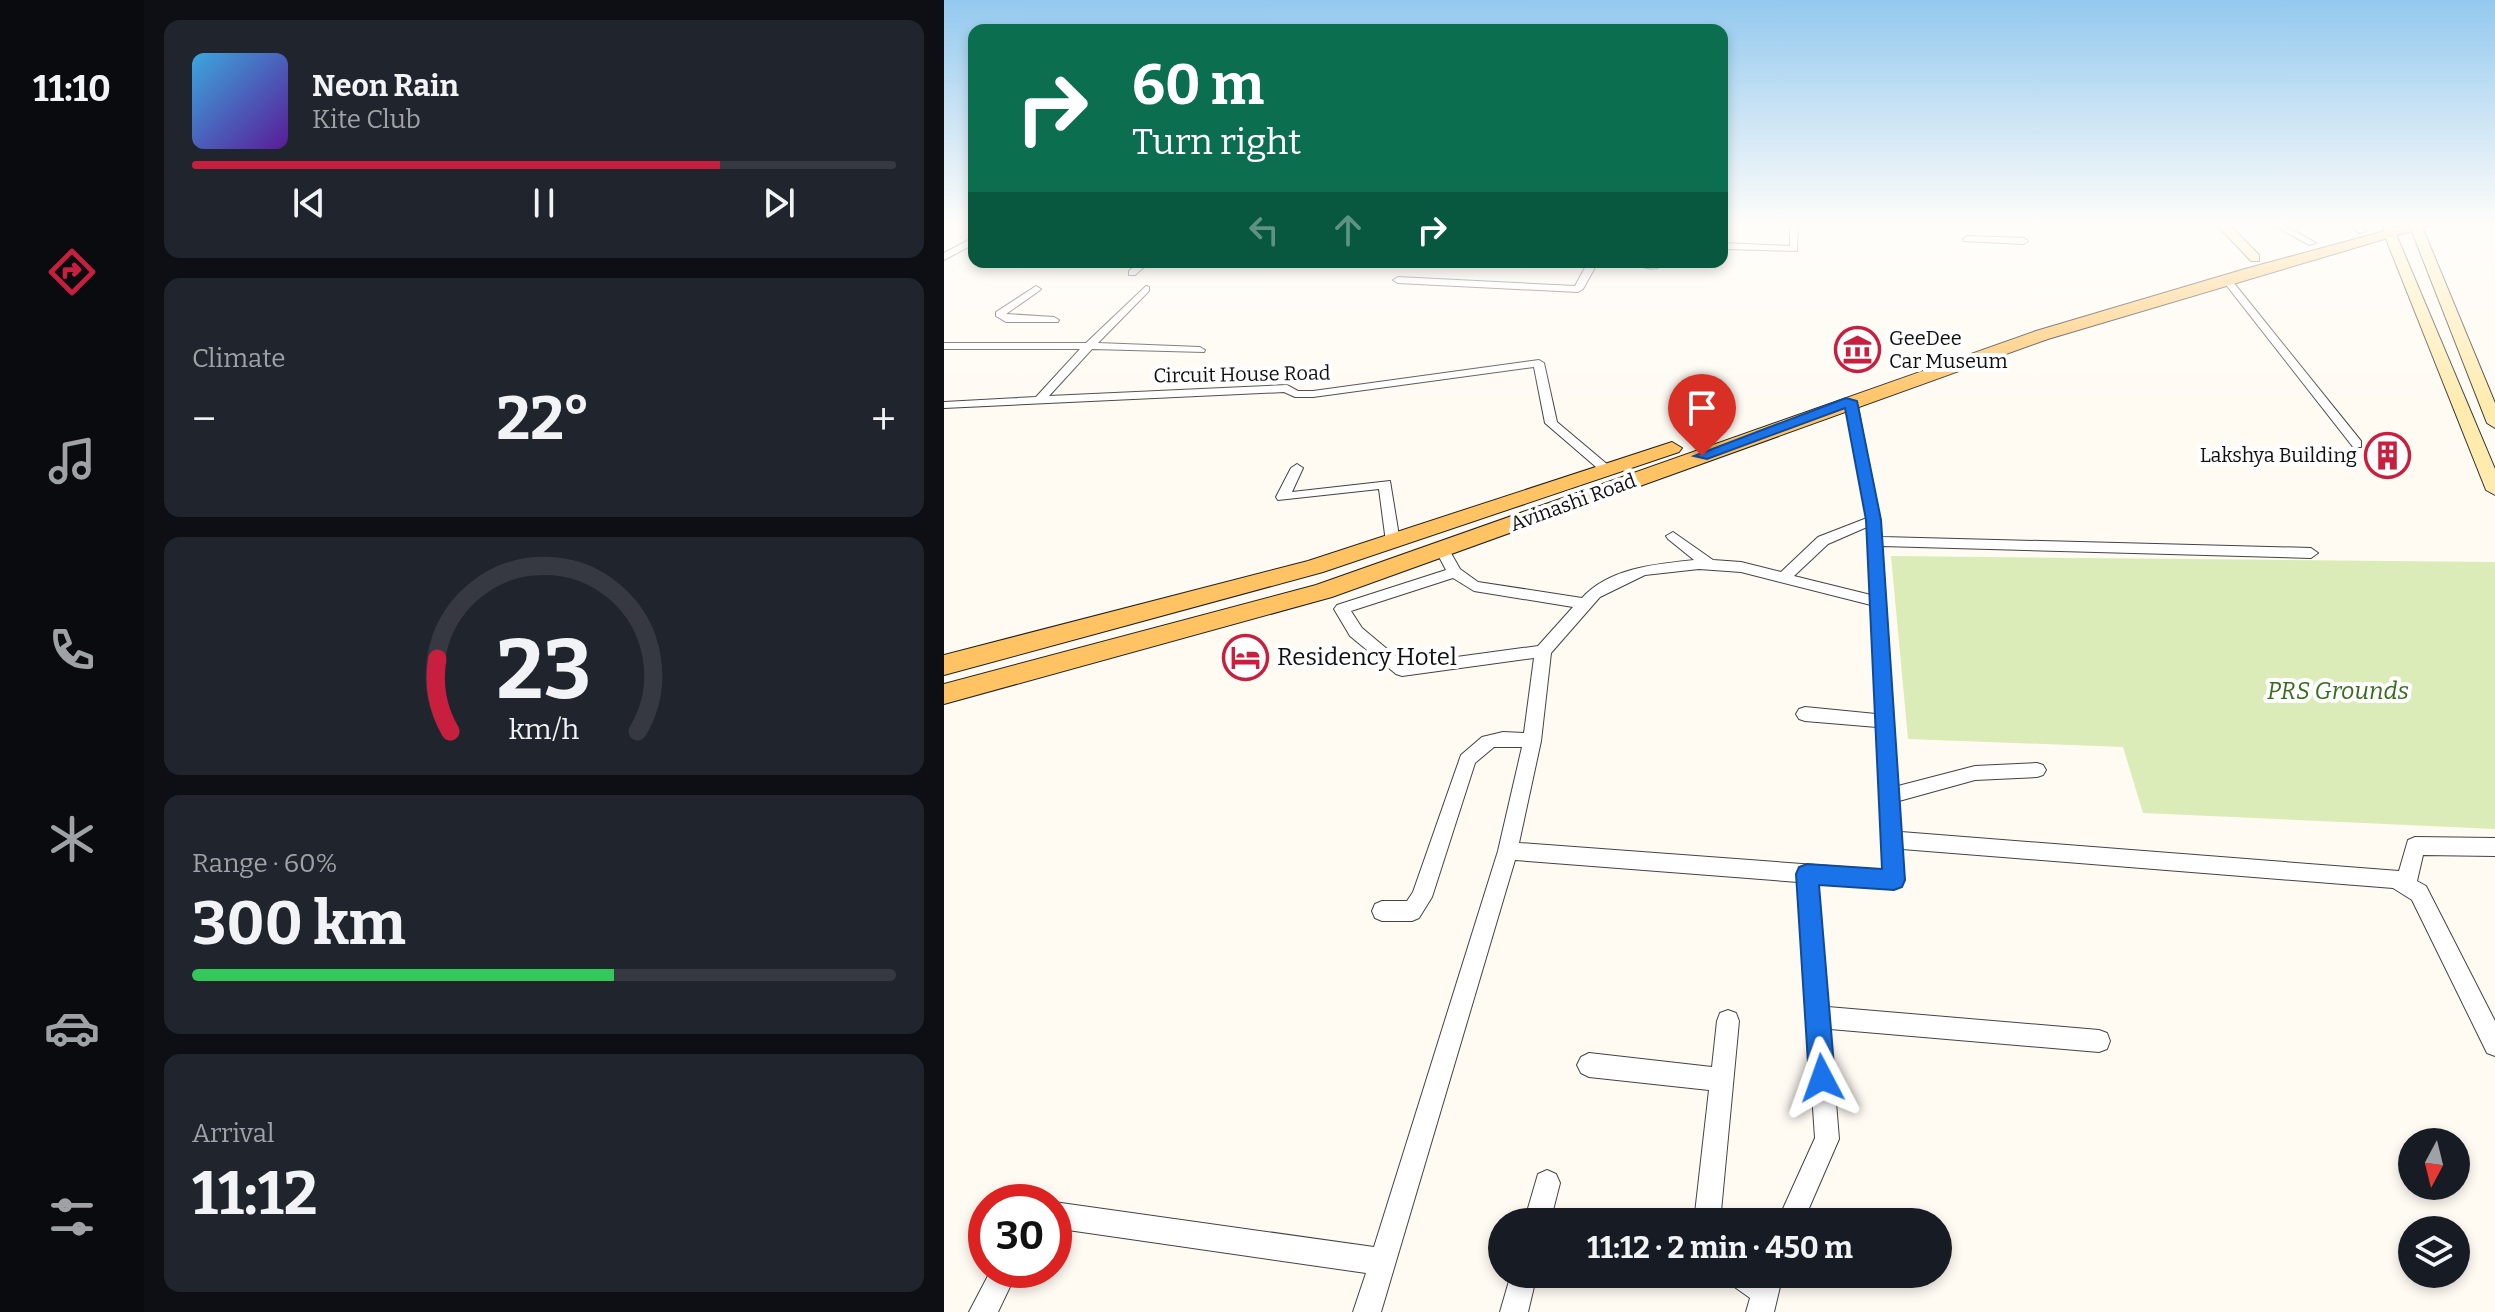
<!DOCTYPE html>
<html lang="en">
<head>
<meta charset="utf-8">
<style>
	:root { --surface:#171b24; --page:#20242c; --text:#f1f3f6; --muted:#9ea1a6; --line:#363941; --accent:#c81f3f }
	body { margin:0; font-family:Bitter,serif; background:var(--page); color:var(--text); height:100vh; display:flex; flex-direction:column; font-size:30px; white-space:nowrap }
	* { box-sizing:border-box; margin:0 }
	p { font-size:26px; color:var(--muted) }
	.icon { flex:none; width:44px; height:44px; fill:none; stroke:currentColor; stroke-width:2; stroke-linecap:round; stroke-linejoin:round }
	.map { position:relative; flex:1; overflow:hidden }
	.details { display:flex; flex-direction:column; gap:20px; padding:20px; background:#0d0f14; width:800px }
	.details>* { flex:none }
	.banner { position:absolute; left:24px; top:24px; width:760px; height:244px; border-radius:16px; box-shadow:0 4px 12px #0003; background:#0b6e4f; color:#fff; overflow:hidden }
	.needle { width:52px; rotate:187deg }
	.buttons { position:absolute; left:1454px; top:1128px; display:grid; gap:16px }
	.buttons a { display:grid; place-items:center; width:72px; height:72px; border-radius:50%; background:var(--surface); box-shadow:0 4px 12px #0003; font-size:40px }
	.speed { position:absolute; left:24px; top:1184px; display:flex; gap:16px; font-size:40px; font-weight:700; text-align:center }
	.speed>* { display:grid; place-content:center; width:104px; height:104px; border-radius:50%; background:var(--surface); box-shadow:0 4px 12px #0003; line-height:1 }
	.speed .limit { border:12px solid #d22; background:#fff; color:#111 }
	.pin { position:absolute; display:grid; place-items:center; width:68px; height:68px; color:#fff; margin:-82px -34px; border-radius:50% 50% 50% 0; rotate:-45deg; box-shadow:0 0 8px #0007 }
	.pin .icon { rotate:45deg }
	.me { position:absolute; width:88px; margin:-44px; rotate:356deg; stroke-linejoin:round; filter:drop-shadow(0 0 6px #0008) }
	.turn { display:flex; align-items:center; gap:28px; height:168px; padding:0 32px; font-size:36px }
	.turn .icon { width:104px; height:104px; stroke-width:2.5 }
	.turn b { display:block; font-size:56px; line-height:68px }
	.lanes { display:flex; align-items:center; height:76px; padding:0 32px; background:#0003; justify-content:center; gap:40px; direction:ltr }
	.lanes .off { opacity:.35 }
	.big { font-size:60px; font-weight:700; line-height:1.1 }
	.details .widget { flex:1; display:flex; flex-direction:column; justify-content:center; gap:12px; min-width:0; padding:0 28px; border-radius:16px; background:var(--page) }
	.details .dial { align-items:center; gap:0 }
	.dial svg { height:208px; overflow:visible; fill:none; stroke:var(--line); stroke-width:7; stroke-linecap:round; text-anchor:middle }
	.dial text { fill:var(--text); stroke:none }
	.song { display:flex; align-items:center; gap:24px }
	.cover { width:96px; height:96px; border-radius:12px; background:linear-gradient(135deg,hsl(200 70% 55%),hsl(270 70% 35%)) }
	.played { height:8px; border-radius:4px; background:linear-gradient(90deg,var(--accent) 75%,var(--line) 75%) }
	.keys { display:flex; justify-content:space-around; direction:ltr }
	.heat { display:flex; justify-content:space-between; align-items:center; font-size:44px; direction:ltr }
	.charge { height:12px; border-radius:6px; background:linear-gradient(90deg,#34c759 60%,var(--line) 0) }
	.trip { position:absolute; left:544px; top:1208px; width:464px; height:80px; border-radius:40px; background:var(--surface); box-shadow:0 4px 12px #0003; font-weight:700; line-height:80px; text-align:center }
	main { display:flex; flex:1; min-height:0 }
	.tabs { display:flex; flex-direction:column; width:144px; justify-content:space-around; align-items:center; background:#090b0e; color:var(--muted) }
	.tabs .icon { width:56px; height:56px }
	.tabs .selected { color:var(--accent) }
	.tabs b { font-size:36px; color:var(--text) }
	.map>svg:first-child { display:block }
	.green { fill:#dbecb9 }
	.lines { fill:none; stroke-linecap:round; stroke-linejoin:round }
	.street-casing { stroke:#434343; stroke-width:2 }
	.secondary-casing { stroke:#323232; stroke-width:2 }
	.primary-casing { stroke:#212121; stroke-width:2 }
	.street { fill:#fff; fill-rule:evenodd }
	.secondary { fill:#ffebae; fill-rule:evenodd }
	.primary { fill:#ffc363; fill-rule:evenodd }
	.route { fill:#1a73e8; stroke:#114b97; stroke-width:2 }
	.labels { text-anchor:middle; stroke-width:8; stroke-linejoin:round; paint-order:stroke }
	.far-poi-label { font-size:20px; fill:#101010; stroke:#fff; text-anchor:start }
	.far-street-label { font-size:20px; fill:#101010; stroke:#fff }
	.poi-label { font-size:24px; fill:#101010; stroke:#fff; text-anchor:start }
	.park-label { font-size:24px; font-style:italic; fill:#376c1b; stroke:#fff }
</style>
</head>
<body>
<main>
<nav class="tabs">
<b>11:10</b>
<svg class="icon selected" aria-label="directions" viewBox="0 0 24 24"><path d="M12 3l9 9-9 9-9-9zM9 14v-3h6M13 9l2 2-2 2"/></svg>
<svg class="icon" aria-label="music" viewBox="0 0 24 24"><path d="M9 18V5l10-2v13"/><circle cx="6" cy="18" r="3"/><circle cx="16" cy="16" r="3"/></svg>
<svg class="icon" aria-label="phone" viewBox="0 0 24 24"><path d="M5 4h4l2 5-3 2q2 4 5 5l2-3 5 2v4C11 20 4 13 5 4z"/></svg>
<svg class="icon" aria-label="climate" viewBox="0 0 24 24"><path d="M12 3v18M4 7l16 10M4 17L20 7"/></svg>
<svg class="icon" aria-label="car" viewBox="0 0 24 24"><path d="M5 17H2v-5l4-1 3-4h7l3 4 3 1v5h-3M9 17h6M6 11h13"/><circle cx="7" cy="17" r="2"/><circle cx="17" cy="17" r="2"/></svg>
<svg class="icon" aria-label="filters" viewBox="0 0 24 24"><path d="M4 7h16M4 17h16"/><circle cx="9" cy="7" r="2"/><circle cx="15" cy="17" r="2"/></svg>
</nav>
<section class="details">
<div class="widget">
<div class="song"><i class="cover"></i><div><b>Neon Rain</b><p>Kite Club</p></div></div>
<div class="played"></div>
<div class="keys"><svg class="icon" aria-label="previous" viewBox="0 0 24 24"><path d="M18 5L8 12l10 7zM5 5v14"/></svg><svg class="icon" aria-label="pause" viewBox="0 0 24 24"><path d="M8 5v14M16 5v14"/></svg><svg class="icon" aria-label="next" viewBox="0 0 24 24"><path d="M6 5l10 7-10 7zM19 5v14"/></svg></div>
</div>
<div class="widget"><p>Climate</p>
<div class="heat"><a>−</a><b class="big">22°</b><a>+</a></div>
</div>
<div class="widget dial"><svg viewBox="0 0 100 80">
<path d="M14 69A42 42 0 1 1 86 69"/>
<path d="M14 69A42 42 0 0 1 9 41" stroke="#c81f3f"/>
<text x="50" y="56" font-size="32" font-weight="700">23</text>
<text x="50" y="72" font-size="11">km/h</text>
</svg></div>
<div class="widget"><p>Range · 60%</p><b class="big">300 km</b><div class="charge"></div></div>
<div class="widget"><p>Arrival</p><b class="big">11:12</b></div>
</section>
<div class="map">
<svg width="1551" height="1312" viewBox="0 0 1551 1312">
	<rect width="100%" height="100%" fill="#fffbf3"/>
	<polygon class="green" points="947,556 1551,562 1551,829 1199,813 1179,747 964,739"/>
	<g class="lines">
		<defs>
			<g id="street">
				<polygon points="846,224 854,224 853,251 778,249 778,243 846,246"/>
				<polygon points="1327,224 1338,224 1372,243 1365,245"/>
				<polygon points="1404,224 1414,224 1422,231 1415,233"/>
				<polygon points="1023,236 1080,238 1084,241 1080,244 1020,241 1019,239"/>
				<polygon points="30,237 30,244 0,260 0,253"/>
				<polygon points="195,262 206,262 191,275 185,275 185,271"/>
				<polygon points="644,262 654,262 639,289 634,292 454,283 449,280 454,277 631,286"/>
				<path d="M697,262L717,266C712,270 701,269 696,265Z"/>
				<polygon points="1279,277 1285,277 1417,441 1417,447 1409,447 1279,281"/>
				<polygon points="92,286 97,289 95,291 62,314 110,317 115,320 114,322 62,322 52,316 52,312"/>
				<polygon points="202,286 205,287 205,291 154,343 256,347 261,350 260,352 148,349 105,396 343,385 354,391 369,391 595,360 600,363 613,422 670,470 669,473 659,473 601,423 590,367 369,397 351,397 340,392 0,408 0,402 92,397 136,349 0,349 0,343 142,343"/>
				<path d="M907,398L913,401L938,537L1367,548L1374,553L1367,558L938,546L954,786L1031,766L1093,763L1099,765L1102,770L1099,775L1093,777L1031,780L955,801L957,832L1455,871L1464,840L1471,837L1551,838V856L1479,855L1473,881L1482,886L1551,1021V1056L1543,1053L1468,900L1449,888L958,849L960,880L957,886L950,889L874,883L884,1007L1155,1030L1163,1033L1166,1041L1163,1049L1155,1052L886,1029L895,1139L859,1222H833L871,1138L854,882L571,860L437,1312H409L422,1273L110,1228V1202L430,1247L554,851L578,747H550L531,763L488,897L475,918L468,921H438L431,918L428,911L431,904L438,901H463L469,892L517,755L538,737L559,732L580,733L590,658L458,676L452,674L406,636L390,609L393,605L502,570L491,549L498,544L503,546L516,569L534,582L638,598C665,568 712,564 750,560L724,539L722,536L729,532L769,560L797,562L837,572L874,537L923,518L901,401ZM923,527L927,595L850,576L884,544ZM755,569L797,572L927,605L932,714L861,707L855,709L852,714L855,719L861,721L933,727L940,870L575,843L597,741L607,653L656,597L701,575ZM509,578L530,591L629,607L594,646L461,664L418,628L407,611Z"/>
				<polygon points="353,464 359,468 348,492 446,481 456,542 454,545 449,546 442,542 435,489 334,500 332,497 347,468"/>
				<polygon points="784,1010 792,1013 795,1021 776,1222 750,1222 765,1090 645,1077 637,1073 633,1065 637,1057 645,1053 768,1067 773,1021 776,1013"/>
				<polygon points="603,1170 612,1174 616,1183 606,1222 580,1222 594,1174"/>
				<polygon points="47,1270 74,1270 54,1312 25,1312"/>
				<polygon points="567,1274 593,1274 584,1312 556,1312"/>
				<polygon points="781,1274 839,1274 830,1312 802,1312 806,1298 785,1283"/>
			</g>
			<g id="secondary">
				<polygon points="1272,224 1285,224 1315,255 1315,261 1307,261"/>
				<polygon points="1440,224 1452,224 1452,234 1551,469 1551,495 1542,490 1440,234"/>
				<polygon points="1465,224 1477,224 1551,403 1551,428 1543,423"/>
			</g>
			<g id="primary">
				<polygon points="1467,224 1491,224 1104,339 388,597 0,704 0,684 372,585 1092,331 1301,269"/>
				<polygon points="728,442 738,448 735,452 379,572 0,675 0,655 364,561"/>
			</g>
		</defs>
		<use href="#street" class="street-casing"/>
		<use href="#secondary" class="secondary-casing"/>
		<use href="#primary" class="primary-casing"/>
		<use href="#street" class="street"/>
		<use href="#secondary" class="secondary"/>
		<use href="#primary" class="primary"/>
	</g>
	<linearGradient id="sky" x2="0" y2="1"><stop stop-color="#93c9ef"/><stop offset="0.55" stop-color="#fffdfa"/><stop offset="1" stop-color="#fffdfa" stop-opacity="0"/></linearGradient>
	<rect width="1551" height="408" fill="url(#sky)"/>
	<polygon class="route" points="902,398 913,401 937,520 961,880 958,887 950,890 875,885 891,1078 888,1088 878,1091 869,1088 865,1078 852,874 855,867 863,864 938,869 922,520 901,408 763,459 750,456"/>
	<defs>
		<symbol id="museum-ring" viewBox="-11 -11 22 22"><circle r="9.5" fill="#fff" stroke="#c81f3f" stroke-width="1.5"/><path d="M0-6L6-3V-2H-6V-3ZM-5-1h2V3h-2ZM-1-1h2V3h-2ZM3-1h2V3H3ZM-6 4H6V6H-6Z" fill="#c81f3f"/></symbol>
		<symbol id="building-ring" viewBox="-11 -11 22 22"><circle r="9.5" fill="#fff" stroke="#c81f3f" stroke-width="1.5"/><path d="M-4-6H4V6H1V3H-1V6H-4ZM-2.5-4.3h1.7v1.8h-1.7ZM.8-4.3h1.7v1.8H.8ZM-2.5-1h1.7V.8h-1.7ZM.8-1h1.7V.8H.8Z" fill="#c81f3f"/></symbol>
		<symbol id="hotel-ring" viewBox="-11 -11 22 22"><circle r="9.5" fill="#fff" stroke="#c81f3f" stroke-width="1.5"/><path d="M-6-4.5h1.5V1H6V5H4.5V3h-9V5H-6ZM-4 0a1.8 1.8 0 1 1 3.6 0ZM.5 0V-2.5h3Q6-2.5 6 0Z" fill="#c81f3f"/></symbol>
	</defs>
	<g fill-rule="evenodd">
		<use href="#museum-ring" x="888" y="324" width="51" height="51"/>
		<use href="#building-ring" x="1418" y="430" width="51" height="51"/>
		<use href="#hotel-ring" x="276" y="632" width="51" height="51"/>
	</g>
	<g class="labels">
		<g class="far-poi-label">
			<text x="945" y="345">GeeDee<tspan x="945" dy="23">Car Museum</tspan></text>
			<text x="1413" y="462" text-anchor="end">Lakshya Building</text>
		</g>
		<g class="far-street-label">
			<text transform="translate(298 374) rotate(-1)" y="7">Circuit House Road</text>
			<text transform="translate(629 502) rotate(-20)" y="7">Avinashi Road</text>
		</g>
		<g class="poi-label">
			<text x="333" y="665">Residency Hotel</text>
		</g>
		<g class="park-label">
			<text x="1394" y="699">PRS Grounds</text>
		</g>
	</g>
</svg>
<div class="buttons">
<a><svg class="needle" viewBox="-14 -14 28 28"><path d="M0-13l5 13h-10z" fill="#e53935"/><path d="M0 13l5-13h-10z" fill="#9ea1a6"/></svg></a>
<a><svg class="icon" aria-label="layers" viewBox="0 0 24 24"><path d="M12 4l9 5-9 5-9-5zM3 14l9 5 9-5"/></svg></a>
</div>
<div class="speed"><div class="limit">30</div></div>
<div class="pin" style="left:758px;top:456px;background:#d93025"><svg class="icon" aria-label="arrive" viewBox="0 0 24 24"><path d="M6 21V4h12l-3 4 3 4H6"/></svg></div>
<svg class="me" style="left:878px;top:1078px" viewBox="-20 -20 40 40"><path d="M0-17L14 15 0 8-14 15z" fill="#1a73e8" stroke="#fff" stroke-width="4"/></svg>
<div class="trip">11:12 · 2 min · 450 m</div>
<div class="banner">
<div class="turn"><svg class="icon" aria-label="right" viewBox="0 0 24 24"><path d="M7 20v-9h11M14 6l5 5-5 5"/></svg><div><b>60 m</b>Turn right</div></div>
<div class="lanes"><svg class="icon off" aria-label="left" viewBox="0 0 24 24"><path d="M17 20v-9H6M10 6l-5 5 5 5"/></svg><svg class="icon off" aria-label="ahead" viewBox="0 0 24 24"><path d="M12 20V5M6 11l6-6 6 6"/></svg><svg class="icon" aria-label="right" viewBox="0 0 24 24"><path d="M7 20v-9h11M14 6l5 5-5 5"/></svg></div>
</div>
</div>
</main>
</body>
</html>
